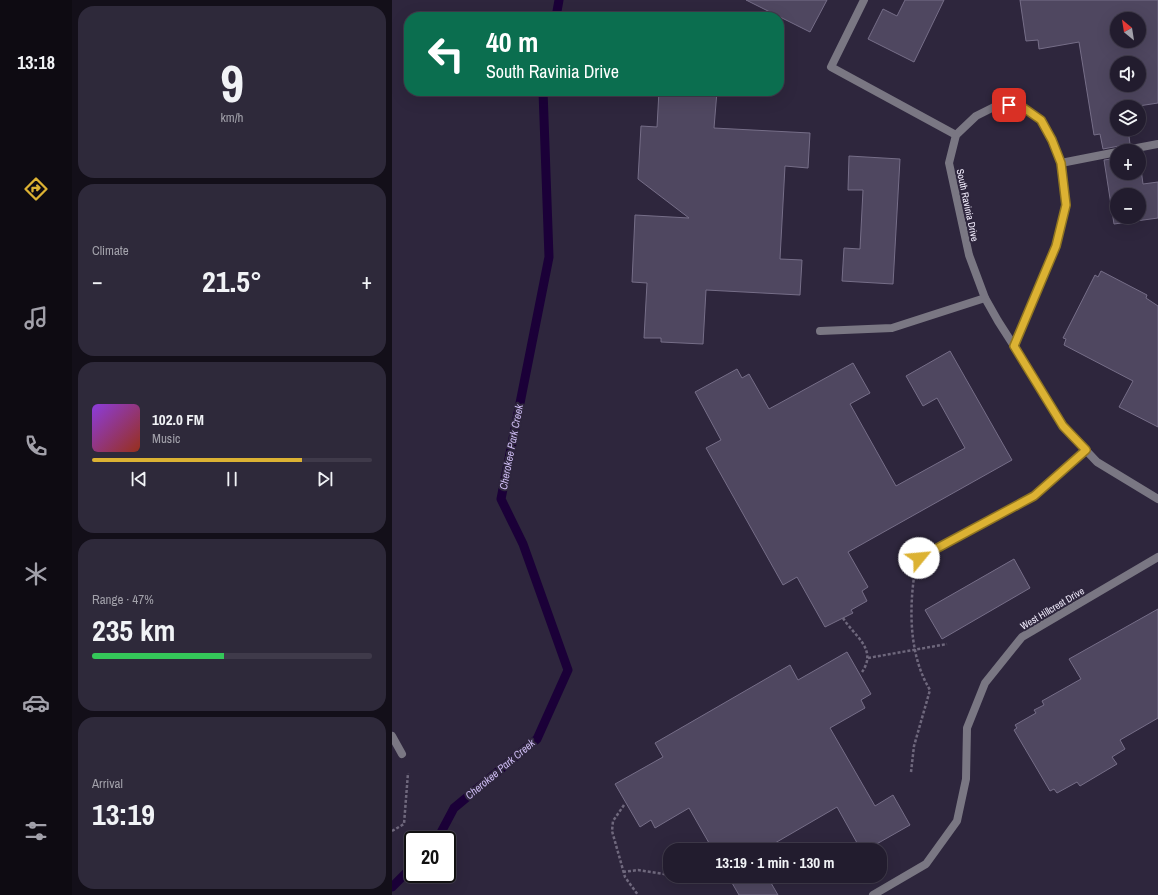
<!DOCTYPE html>
<html lang="en">
<head>
<meta charset="utf-8">
<style>
	:root { --surface:#221c2e; --page:#2e293a; --text:#f1f3f6; --muted:#a2a1aa; --line:#3f3a4a; --accent:#dcb233 }
	body { margin:0; font-family:"Archivo Narrow",sans-serif; background:var(--page); color:var(--text); height:100vh; display:flex; flex-direction:column; font-size:15px; white-space:nowrap }
	* { box-sizing:border-box; margin:0 }
	p { font-size:13px; color:var(--muted) }
	.icon { flex:none; width:22px; height:22px; fill:none; stroke:currentColor; stroke-width:2; stroke-linecap:round; stroke-linejoin:round }
	.map { position:relative; flex:1; overflow:hidden }
	.side { display:flex; flex-direction:column; gap:6px; padding:6px; background:#130f19; width:320px }
	.side>* { flex:none }
	.banner { position:absolute; left:12px; top:12px; width:380px; height:84px; border-radius:16px; box-shadow:0 4px 16px #0002,0 0 0 1px var(--line); background:#0b6e4f; color:#fff; overflow:hidden }
	.needle { width:26px; rotate:330deg }
	.fabs { position:absolute; left:718px; top:12px; display:grid; gap:8px }
	.fabs a { display:grid; place-items:center; width:36px; height:36px; border-radius:50%; background:var(--surface); box-shadow:0 4px 16px #0002,0 0 0 1px var(--line); font-size:20px }
	.speed { position:absolute; left:12px; top:831px; display:flex; gap:8px; font-size:20px; font-weight:700; text-align:center }
	.speed>* { display:grid; place-content:center; width:52px; height:52px; border-radius:50%; background:var(--surface); box-shadow:0 4px 16px #0002,0 0 0 1px var(--line); line-height:1 }
	.speed .limit { border:2px solid #111; border-radius:6px; background:#fff; color:#111 }
	.pin { position:absolute; display:grid; place-items:center; width:34px; height:34px; color:#fff; margin:-17px; border-radius:8px; box-shadow:0 2px 6px #0006 }
	.me { position:absolute; width:44px; margin:-22px; rotate:62deg; stroke-linejoin:round; filter:drop-shadow(0 0 3px #0008) }
	.turn { display:flex; align-items:center; gap:14px; height:84px; padding:0 16px; font-size:18px }
	.turn .icon { width:52px; height:52px; stroke-width:2.5 }
	.turn b { display:block; font-size:28px; line-height:34px }
	.big { font-size:30px; font-weight:700; line-height:1.1 }
	.side .tile { flex:1; display:flex; flex-direction:column; justify-content:center; gap:6px; min-width:0; padding:0 14px; border-radius:16px; background:var(--page) }
	.side .dial { align-items:center; gap:0 }
	.dial b { font-size:52px; line-height:1 }
	.song { display:flex; align-items:center; gap:12px }
	.cover { width:48px; height:48px; border-radius:6px; background:linear-gradient(135deg,hsl(270 70% 55%),hsl(10 70% 35%)) }
	.played { height:4px; border-radius:2px; background:linear-gradient(90deg,var(--accent) 75%,var(--line) 75%) }
	.keys { display:flex; justify-content:space-around; direction:ltr }
	.heat { display:flex; justify-content:space-between; align-items:center; font-size:22px; direction:ltr }
	.charge { height:6px; border-radius:3px; background:linear-gradient(90deg,#34c759 47%,var(--line) 0) }
	.trip { position:absolute; left:271px; top:843px; width:224px; height:40px; border-radius:16px; background:var(--surface); box-shadow:0 4px 16px #0002,0 0 0 1px var(--line); font-weight:700; line-height:40px; text-align:center }
	main { display:flex; flex:1; min-height:0 }
	.menu { display:flex; flex-direction:column; width:72px; justify-content:space-around; align-items:center; background:#0e0b12; color:var(--muted) }
	.menu .icon { width:28px; height:28px }
	.menu .selected { color:var(--accent) }
	.menu b { font-size:18px; color:var(--text) }
	.map>svg:first-child { display:block }
	.lines { fill:none; stroke-linecap:round; stroke-linejoin:round }
	.stream { stroke:#1b0038; stroke-width:9 }
	.building { fill:#4f4760; stroke:#766e88; fill-rule:evenodd }
	.path { stroke:#6f687d; stroke-width:2.5; stroke-dasharray:3 2; stroke-linecap:butt }
	.lane { stroke:#7a7783; stroke-width:8 }
	.street { stroke:#7a7783; stroke-width:8 }
	.route-casing { stroke:#8f7421; stroke-width:10 }
	.route { stroke:#dcb233; stroke-width:7 }
	.labels { text-anchor:middle; stroke-width:4; stroke-linejoin:round; paint-order:stroke }
	.street-label { font-size:10px; fill:#f2edfd; stroke:#2e263d }
	.water-label { font-size:11px; font-style:italic; fill:#cdbbf2; stroke:#2e263d }
</style>
</head>
<body>
<main>
<nav class="menu">
<b>13:18</b>
<svg class="icon selected" aria-label="directions" viewBox="0 0 24 24"><path d="M12 3l9 9-9 9-9-9zM9 14v-3h6M13 9l2 2-2 2"/></svg>
<svg class="icon" aria-label="music" viewBox="0 0 24 24"><path d="M9 18V5l10-2v13"/><circle cx="6" cy="18" r="3"/><circle cx="16" cy="16" r="3"/></svg>
<svg class="icon" aria-label="phone" viewBox="0 0 24 24"><path d="M5 4h4l2 5-3 2q2 4 5 5l2-3 5 2v4C11 20 4 13 5 4z"/></svg>
<svg class="icon" aria-label="climate" viewBox="0 0 24 24"><path d="M12 3v18M4 7l16 10M4 17L20 7"/></svg>
<svg class="icon" aria-label="car" viewBox="0 0 24 24"><path d="M5 17H2v-5l4-1 3-4h7l3 4 3 1v5h-3M9 17h6M6 11h13"/><circle cx="7" cy="17" r="2"/><circle cx="17" cy="17" r="2"/></svg>
<svg class="icon" aria-label="filters" viewBox="0 0 24 24"><path d="M4 7h16M4 17h16"/><circle cx="9" cy="7" r="2"/><circle cx="15" cy="17" r="2"/></svg>
</nav>
<section class="side">
<div class="tile dial"><b>9</b><p>km/h</p></div>
<div class="tile"><p>Climate</p>
<div class="heat"><a>−</a><b class="big">21.5°</b><a>+</a></div>
</div>
<div class="tile">
<div class="song"><i class="cover"></i><div><b>102.0 FM</b><p>Music</p></div></div>
<div class="played"></div>
<div class="keys"><svg class="icon" aria-label="previous" viewBox="0 0 24 24"><path d="M18 5L8 12l10 7zM5 5v14"/></svg><svg class="icon" aria-label="pause" viewBox="0 0 24 24"><path d="M8 5v14M16 5v14"/></svg><svg class="icon" aria-label="next" viewBox="0 0 24 24"><path d="M6 5l10 7-10 7zM19 5v14"/></svg></div>
</div>
<div class="tile"><p>Range · 47%</p><b class="big">235 km</b><div class="charge"></div></div>
<div class="tile"><p>Arrival</p><b class="big">13:19</b></div>
</section>
<div class="map">
<svg width="766" height="895" viewBox="0 0 766 895">
	<rect width="100%" height="100%" fill="#2e263d"/>
	<g class="lines">
		<g class="stream">
			<polyline points="164,17 167,0"/>
			<polyline points="45,840 62,808 145,739 176,670 131,544 109,499 157,257 151,91"/>
			<polyline points="0,887 21,866"/>
		</g>
	</g>
	<g class="building">
		<polygon points="354,0 435,0 418,32"/>
		<polygon points="513,0 552,0 522,62 476,39 491,9 505,16"/>
		<path d="M628,0H766V103L740,107H725V129H736L738,144L711,149L708,134L702,135L687,42L647,49L646,40L634,41ZM725,19H747V41H725ZM725,63H747V85H725Z"/>
		<polygon points="267,91 325,91 322,128 418,133 416,168 393,166 388,259 410,260 408,295 314,290 311,344 269,342 269,338 252,338 255,283 240,282 243,215 297,218 246,179 249,126 265,127"/>
		<polygon points="457,156 508,159 501,284 450,281 452,248 468,249 471,190 456,190"/>
		<path d="M725,158V173H747L749,169L751,184L766,182V218L722,224L712,160ZM725,195H747V217H725Z"/>
		<polygon points="709,271 755,295 754,298 766,306 766,427 727,407 741,381 672,345 674,339 671,338 703,275 706,277"/>
		<polygon points="558,351 620,460 456,552 476,587 470,591 475,601 459,610 461,613 433,627 405,577 391,585 368,544 314,448 329,440 303,392 345,369 350,378 357,374 377,409 461,363 478,393 458,404 504,486 573,448 545,398 531,406 514,376"/>
		<polygon points="622,559 638,588 550,639 533,610"/>
		<polygon points="766,609 766,718 728,740 733,749 720,757 725,764 688,786 685,782 665,793 662,789 658,791 622,730 625,728 623,725 644,713 642,710 652,705 650,701 689,679 677,659"/>
		<polygon points="455,652 479,694 469,700 473,708 438,728 483,806 501,795 518,825 474,850 469,850 445,807 371,850 321,850 297,808 263,828 259,820 248,827 223,784 271,757 263,743 398,665 406,680"/>
		<polygon points="336,876 375,876 386,895 347,895"/>
	</g>
	<g class="lines">
		<g class="path">
			<path d="M451,618C462,636 486,649 470,672"/>
			<polyline points="476,658 555,644"/>
			<path d="M519,772L522,746L538,690C518,657 517,614 522,577"/>
			<polyline points="232,805 221,821 220,831 233,877 246,895"/>
			<polyline points="0,831 12,824 16,773"/>
			<polyline points="231,872 246,870 278,875"/>
			<polyline points="283,876 287,877"/>
		</g>
		<g class="lane">
			<polyline points="472,0 439,67 564,135"/>
			<polyline points="729,151 766,144"/>
			<polyline points="669,163 725,152"/>
			<polyline points="428,331 500,328 593,298"/>
			<polyline points="527,558 642,496 694,450"/>
			<polyline points="0,736 10,754"/>
		</g>
		<g class="street">
			<polyline points="622,346 664,246 674,205 669,163 660,141 649,120 629,106 606,105 584,116 564,135 557,163 577,255 593,298 606,321 622,346 671,426 705,462 766,499"/>
			<polyline points="481,895 534,864 565,821 574,779 575,728 593,683 630,637 766,557"/>
		</g>
	</g>
	<g class="lines">
		<defs>
			<polyline id="route" points="527,558 642,496 694,450 671,426 622,346 664,246 674,205 669,163 660,140 649,120 629,106 617,105"/>
		</defs>
		<use href="#route" class="route-casing"/>
		<use href="#route" class="route"/>
	</g>
	<g class="labels">
		<g class="street-label">
			<text transform="translate(576 205) rotate(78)" y="4">South Ravinia Drive</text>
			<text transform="translate(660 608) rotate(-31)" y="4">West Hillcrest Drive</text>
		</g>
		<g class="water-label">
			<text transform="translate(119 447) rotate(-79)" y="4">Cherokee Park Creek</text>
			<text transform="translate(108 769) rotate(-40)" y="4">Cherokee Park Creek</text>
		</g>
	</g>
</svg>
<div class="fabs">
<a><svg class="needle" viewBox="-14 -14 28 28"><path d="M0-13l5 13h-10z" fill="#e53935"/><path d="M0 13l5-13h-10z" fill="#a2a1aa"/></svg></a>
<a><svg class="icon" aria-label="sound" viewBox="0 0 24 24"><path d="M4 9h4l5-4v14l-5-4H4zM17 9q2 3 0 6"/></svg></a>
<a><svg class="icon" aria-label="layers" viewBox="0 0 24 24"><path d="M12 4l9 5-9 5-9-5zM3 14l9 5 9-5"/></svg></a>
<a>+</a>
<a>−</a>
</div>
<div class="speed"><div class="limit">20</div></div>
<div class="pin" style="left:617px;top:105px;background:#d93025"><svg class="icon" aria-label="arrive" viewBox="0 0 24 24"><path d="M6 21V4h12l-3 4 3 4H6"/></svg></div>
<svg class="me" style="left:527px;top:558px" viewBox="-20 -20 40 40"><circle r="19" fill="#fff"/><path d="M0-13L10 11 0 6-10 11z" fill="#dcb233"/></svg>
<div class="trip">13:19 · 1 min · 130 m</div>
<div class="banner">
<div class="turn"><svg class="icon" aria-label="left" viewBox="0 0 24 24"><path d="M17 20v-9H6M10 6l-5 5 5 5"/></svg><div><b>40 m</b>South Ravinia Drive</div></div>
</div>
</div>
</main>
</body>
</html>
